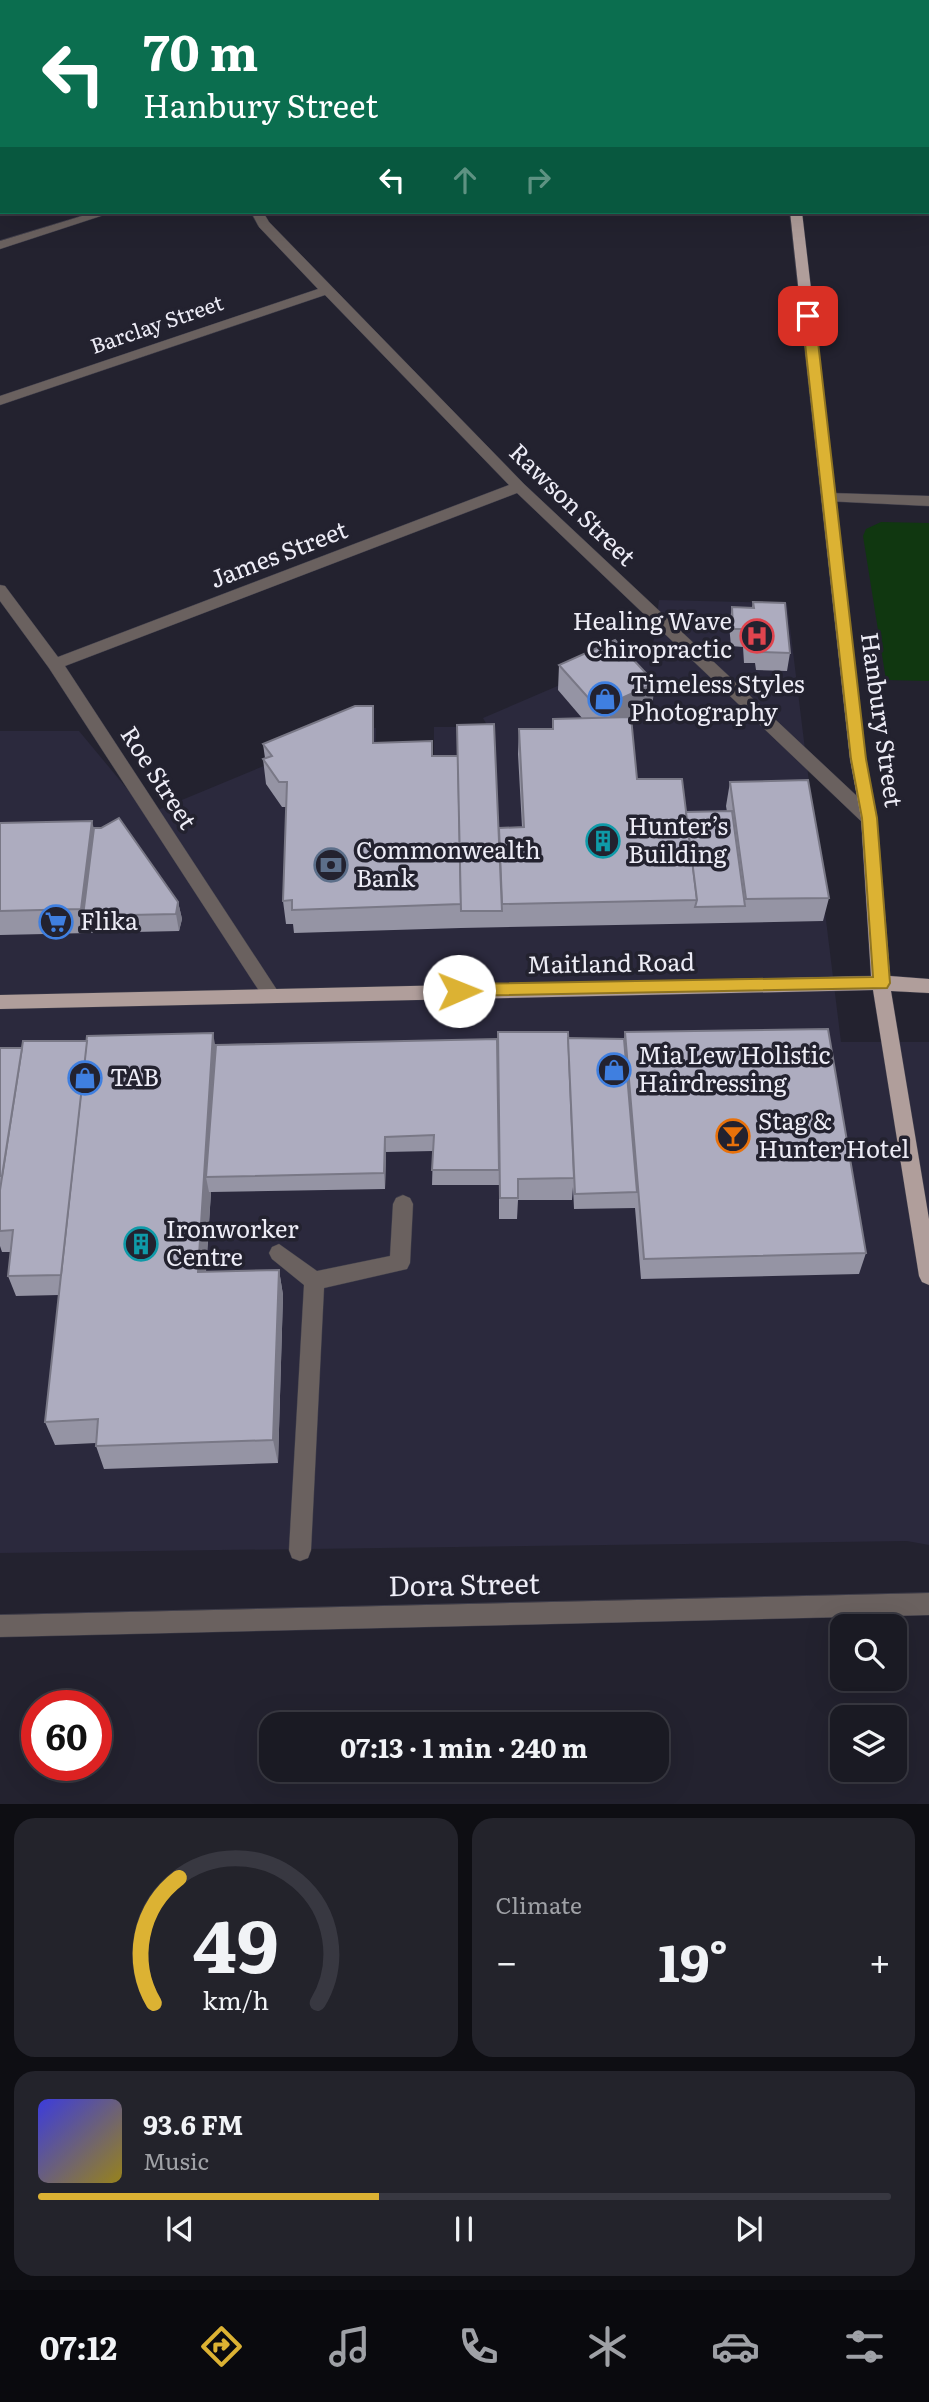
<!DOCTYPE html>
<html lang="en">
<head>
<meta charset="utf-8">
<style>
	:root { --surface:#1a1a23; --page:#23232b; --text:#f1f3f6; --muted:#9fa1a6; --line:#383841; --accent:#dcb233 }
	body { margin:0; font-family:Literata,serif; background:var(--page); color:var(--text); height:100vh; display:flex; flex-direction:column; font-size:26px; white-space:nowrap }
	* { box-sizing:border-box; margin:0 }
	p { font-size:23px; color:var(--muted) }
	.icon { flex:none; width:38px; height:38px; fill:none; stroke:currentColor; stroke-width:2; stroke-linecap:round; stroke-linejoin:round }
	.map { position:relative; height:1804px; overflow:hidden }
	.details { display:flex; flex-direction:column; gap:14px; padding:14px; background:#0e0e13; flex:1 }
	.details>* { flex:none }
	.top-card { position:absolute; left:0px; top:0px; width:929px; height:214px; box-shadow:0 7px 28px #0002,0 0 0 2px var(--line); background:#0b6e4f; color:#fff; overflow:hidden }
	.buttons { position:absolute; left:830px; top:1614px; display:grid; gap:14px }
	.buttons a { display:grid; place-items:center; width:77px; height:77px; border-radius:14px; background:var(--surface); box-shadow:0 7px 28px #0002,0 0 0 2px var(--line); font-size:35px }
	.speed { position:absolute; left:21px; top:1690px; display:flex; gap:14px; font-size:35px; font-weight:700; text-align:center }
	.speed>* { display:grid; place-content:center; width:91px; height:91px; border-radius:50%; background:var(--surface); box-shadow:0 7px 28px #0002,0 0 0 2px var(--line); line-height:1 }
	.speed .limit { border:10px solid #d22; background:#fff; color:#111 }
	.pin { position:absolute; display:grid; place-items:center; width:60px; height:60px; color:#fff; margin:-30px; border-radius:14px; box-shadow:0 4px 10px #0006 }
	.me { position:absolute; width:77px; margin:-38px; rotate:89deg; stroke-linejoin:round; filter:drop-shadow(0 0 5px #0008) }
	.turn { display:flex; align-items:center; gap:24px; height:147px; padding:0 28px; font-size:32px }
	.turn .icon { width:91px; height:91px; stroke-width:2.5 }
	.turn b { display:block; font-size:49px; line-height:60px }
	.lanes { display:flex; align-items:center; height:66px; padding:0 28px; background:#0003; justify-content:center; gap:35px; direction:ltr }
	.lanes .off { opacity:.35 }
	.big { font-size:52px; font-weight:700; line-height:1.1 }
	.details .tile { flex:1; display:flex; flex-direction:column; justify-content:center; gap:10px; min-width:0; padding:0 24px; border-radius:21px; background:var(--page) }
	.details .dial { align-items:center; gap:0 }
	.dial svg { height:182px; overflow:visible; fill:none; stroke:var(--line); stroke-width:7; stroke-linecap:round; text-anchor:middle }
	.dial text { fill:var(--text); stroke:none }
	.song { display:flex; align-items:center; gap:21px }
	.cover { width:84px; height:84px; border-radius:10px; background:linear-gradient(135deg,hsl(240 70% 55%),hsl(50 70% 35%)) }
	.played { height:7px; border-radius:4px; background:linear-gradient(90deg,var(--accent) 40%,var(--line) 40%) }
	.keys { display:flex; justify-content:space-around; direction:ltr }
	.heat { display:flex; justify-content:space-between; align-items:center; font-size:38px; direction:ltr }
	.details .tiles { flex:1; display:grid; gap:14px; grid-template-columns:1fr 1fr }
	.tile:last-child { grid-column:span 2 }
	.trip { position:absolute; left:259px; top:1712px; width:410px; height:70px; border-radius:21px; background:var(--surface); box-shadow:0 7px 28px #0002,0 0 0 2px var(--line); font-weight:700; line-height:70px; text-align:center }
	.dock { display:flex; height:112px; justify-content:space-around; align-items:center; background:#0a0a0e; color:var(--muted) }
	.dock .icon { width:49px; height:49px }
	.dock .current { color:var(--accent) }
	.dock b { font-size:32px; color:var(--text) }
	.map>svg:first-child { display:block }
	.built { fill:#2b293d }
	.green { fill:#103710 }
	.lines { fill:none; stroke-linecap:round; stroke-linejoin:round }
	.service-casing { stroke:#3f3e4b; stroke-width:1 }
	.minor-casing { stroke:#3f3e4b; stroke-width:1 }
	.primary-casing { stroke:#3f3e4b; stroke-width:1 }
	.service { fill:#6a615f; fill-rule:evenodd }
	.minor { fill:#6a615f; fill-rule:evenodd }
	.primary { fill:#b09e9b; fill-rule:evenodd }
	.wall { fill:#9594a4 }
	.shaded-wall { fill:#797886 }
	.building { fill:#adacbf; stroke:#797886; stroke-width:2 }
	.route { fill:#dcb233; stroke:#8f7421; stroke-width:2 }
	.labels { text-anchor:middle; stroke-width:7; stroke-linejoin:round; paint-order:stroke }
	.far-street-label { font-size:21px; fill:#edecf6; stroke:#23222f }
	.street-label { font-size:24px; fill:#edecf6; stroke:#23222f }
	.poi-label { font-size:24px; fill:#edecf6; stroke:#23222f; text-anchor:start }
	.near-street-label { font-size:28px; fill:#edecf6; stroke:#23222f }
</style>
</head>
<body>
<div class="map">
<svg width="929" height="1804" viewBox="0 0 929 1804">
	<rect width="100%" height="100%" fill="#23222f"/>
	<polygon class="built" points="659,600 787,603 841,1042 929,1042 929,1545 907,1541 0,1553 0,731 79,731 148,814 355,728 376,728 375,764 434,763 434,727 488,727 483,718 653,645"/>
	<polygon class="green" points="881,522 929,523 929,681 886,680 863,536 866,529"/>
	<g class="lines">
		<defs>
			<polygon id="service" points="95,212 113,212 0,249 0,241"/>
			<g id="minor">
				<polygon points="24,0 36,0 37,2 26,2"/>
				<polygon points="278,0 290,0 278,2"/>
				<rect x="300" y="0" width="12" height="2"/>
				<polygon points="251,212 263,212 269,222 524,484 875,813 877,818 875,823 863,823 517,493 65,666 277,990 280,995 277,1000 271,1002 265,1000 49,668 0,601 0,585 5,586 58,657 509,485 325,295 0,405 0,396 318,289 259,227"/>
				<polygon points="830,493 929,496 929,506 825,501 823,498 825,495"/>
				<polygon points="403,1195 410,1198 413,1204 410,1263 407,1269 324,1288 311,1550 308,1558 300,1561 292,1558 289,1550 304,1285 272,1259 269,1253 272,1247 279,1244 317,1271 390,1256 393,1204 396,1198"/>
				<polygon points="929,1593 929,1615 0,1637 0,1615"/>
			</g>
			<g id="primary">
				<rect x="765" y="0" width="12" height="2"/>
				<polygon points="790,212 802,212 866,759 877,818 890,976 929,979 929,993 891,991 929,1219 929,1285 922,1282 919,1276 873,990 0,1009 0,995 871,976 861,818 850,759"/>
			</g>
		</defs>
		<use href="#service" class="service-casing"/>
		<use href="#minor" class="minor-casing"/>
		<use href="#primary" class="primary-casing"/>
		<use href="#service" class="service"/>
		<use href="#minor" class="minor"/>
		<use href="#primary" class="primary"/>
	</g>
	<g class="wall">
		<polygon points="815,0 929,0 929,102 928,102 928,2 815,2"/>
		<polygon points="753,602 790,653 787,671 756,670 755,663 744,663 743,647 731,646 729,625 732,607 752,608"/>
		<polygon points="559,665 652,707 631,717 637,779 686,812 727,812 726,806 730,782 829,898 823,921 461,928 294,933 293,924 286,924 283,901 286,807 282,807 266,784 263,759 265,758 263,744 373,706 374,743 432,756 499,837 522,827 518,754 519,729 552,729 553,719 582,718 558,690"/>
		<polygon points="0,823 94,828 178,902 182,919 179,931 0,935"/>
		<polygon points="625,1032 866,1253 859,1274 641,1279 635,1208 574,1209 573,1187 572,1200 518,1200 517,1219 499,1219 499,1185 432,1185 433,1151 386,1152 385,1189 211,1192 206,1272 279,1270 283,1295 278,1463 104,1469 96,1446 96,1443 55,1445 45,1422 59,1295 16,1296 8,1276 11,1252 2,1252 0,1246 0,1048 568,1038 624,1039"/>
	</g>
	<g class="shaded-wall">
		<polygon points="655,683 652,707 609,727 611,703"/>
		<polygon points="92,821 98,845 83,916 81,909"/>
		<polygon points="178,902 182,919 179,931 176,914"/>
		<polygon points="213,1033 218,1061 206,1177 209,1192 211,1192 204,1297 198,1272"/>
		<polygon points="385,1137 386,1152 385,1189 384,1173"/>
		<polygon points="279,1270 283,1295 278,1463 273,1440"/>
	</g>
	<g class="building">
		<polygon points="822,0 929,0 929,77 928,77 928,2 822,2"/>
		<polygon points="753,602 785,603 790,653 759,652 758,645 747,645 745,629 733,629 732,607 754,608"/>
		<polygon points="615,640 655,683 611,703 592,702 559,665"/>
		<polygon points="355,706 373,706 373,743 432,741 432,756 458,756 461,904 292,910 292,900 283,901 287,782 279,782 263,759 272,756 263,744"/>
		<polygon points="631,717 637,779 682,779 697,900 502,904 499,828 524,827 519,729 553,729 553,719"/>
		<polygon points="494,724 502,911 461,911 457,725"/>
		<polygon points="808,780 829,898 746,899 730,782"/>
		<polygon points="732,811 745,906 695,907 697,900 686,812"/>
		<polygon points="119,818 178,902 176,914 83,916 94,828 101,828"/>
		<polygon points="92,821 81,909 0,911 0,823"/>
		<polygon points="828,1029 866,1253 644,1259 625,1032"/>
		<polygon points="498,1032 568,1032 574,1178 518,1179 518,1198 500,1198"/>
		<polygon points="213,1033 198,1272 279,1270 273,1440 96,1446 98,1419 45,1422 87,1036"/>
		<polygon points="568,1038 624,1039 637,1192 575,1194"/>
		<polygon points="497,1039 499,1170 432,1170 434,1135 385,1137 384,1173 206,1177 216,1045"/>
		<polygon points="23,1041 87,1041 61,1275 8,1276 13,1230 0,1231 0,1190"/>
		<polygon points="0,1048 22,1048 2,1176 0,1176"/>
	</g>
	<polygon class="route" points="808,312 815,316 866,759 877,818 890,983 887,988 453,996 451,991 453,986 459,984 873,977 862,818 851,759 802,316"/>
	<defs>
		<symbol id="hospital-ring" viewBox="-11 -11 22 22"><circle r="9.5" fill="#23222f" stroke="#e0444e" stroke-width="1.5"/><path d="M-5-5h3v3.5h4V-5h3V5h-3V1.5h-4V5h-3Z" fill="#e0444e"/></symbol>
		<symbol id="shop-ring" viewBox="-11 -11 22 22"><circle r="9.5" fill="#23222f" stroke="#3f7fe0" stroke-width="1.5"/><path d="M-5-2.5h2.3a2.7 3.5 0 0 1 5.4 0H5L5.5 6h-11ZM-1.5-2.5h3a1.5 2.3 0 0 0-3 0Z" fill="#3f7fe0"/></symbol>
		<symbol id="building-ring" viewBox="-11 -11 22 22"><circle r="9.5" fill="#23222f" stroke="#0f9aa8" stroke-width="1.5"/><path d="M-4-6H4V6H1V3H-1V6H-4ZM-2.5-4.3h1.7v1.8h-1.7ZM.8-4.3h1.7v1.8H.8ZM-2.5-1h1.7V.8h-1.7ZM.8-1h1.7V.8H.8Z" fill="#0f9aa8"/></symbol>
		<symbol id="bank-ring" viewBox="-11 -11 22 22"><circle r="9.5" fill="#23222f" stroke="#5c6f8a" stroke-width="1.5"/><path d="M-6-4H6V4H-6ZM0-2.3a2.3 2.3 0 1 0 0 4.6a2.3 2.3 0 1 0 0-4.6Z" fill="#5c6f8a"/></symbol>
		<symbol id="supermarket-ring" viewBox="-11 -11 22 22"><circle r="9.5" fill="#23222f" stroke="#3f7fe0" stroke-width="1.5"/><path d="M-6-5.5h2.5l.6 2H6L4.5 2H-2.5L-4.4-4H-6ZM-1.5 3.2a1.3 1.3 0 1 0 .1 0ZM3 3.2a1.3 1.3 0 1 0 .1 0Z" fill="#3f7fe0"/></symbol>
		<symbol id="bar-ring" viewBox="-11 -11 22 22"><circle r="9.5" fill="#23222f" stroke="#e8710a" stroke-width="1.5"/><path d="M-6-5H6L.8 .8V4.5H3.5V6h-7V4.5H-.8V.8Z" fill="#e8710a"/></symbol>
	</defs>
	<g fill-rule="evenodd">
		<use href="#hospital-ring" x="738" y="617" width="38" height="38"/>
		<use href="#shop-ring" x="586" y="680" width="38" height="38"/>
		<use href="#building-ring" x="584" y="822" width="38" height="38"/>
		<use href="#bank-ring" x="312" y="846" width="38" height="38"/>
		<use href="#supermarket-ring" x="37" y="903" width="38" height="38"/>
		<use href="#shop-ring" x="595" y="1051" width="38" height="38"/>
		<use href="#shop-ring" x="66" y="1059" width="38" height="38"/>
		<use href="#bar-ring" x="714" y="1117" width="38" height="38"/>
		<use href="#building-ring" x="122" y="1225" width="38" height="38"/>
	</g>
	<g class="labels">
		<g class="far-street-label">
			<text transform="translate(157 325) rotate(-19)" y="7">Barclay Street</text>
		</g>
		<g class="street-label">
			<text transform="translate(572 505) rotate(44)" y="8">Rawson Street</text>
			<text transform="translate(279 555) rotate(-21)" y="8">James Street</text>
			<text transform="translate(881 720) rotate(82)" y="8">Hanbury Street</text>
			<text transform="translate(158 778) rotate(57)" y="8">Roe Street</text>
			<text transform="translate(611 964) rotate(-1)" y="8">Maitland Road</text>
		</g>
		<g class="poi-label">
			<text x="732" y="630" text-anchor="end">Healing Wave<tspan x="732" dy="28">Chiropractic</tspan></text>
			<text x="630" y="693">Timeless Styles<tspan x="630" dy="28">Photography</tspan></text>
			<text x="628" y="835">Hunter’s<tspan x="628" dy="28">Building</tspan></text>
			<text x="356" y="859">Commonwealth<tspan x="356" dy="28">Bank</tspan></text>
			<text x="80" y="930">Flika</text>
			<text x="638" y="1064">Mia Lew Holistic<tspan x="638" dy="28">Hairdressing</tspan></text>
			<text x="110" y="1086">TAB</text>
			<text x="758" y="1130">Stag &amp;<tspan x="758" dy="28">Hunter Hotel</tspan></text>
			<text x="166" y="1238">Ironworker<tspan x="166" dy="28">Centre</tspan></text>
		</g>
		<g class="near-street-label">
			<text transform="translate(464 1585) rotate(-1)" y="10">Dora Street</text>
		</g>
	</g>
</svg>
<div class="buttons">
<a><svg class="icon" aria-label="search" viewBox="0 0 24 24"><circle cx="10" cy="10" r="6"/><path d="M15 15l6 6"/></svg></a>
<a><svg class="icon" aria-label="layers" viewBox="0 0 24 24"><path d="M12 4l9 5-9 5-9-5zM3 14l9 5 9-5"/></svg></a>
</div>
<div class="speed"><div class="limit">60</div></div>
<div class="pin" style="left:808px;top:316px;background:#d93025"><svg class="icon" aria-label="arrive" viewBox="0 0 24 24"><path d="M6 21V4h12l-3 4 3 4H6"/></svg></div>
<svg class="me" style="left:459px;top:991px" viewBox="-20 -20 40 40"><circle r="19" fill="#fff"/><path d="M0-13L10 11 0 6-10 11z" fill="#dcb233"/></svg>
<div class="trip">07:13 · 1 min · 240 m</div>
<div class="top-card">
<div class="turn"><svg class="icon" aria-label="left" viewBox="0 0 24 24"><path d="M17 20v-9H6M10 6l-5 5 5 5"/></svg><div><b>70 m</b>Hanbury Street</div></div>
<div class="lanes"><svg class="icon" aria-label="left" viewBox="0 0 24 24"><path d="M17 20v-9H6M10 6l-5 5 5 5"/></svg><svg class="icon off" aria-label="ahead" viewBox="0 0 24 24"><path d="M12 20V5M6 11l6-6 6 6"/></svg><svg class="icon off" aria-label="right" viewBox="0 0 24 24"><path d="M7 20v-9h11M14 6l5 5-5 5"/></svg></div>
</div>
</div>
<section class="details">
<div class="tiles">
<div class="tile dial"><svg viewBox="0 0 100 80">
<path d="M14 69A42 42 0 1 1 86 69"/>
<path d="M14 69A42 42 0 0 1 25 14" stroke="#dcb233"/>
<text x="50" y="56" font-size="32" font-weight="700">49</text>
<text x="50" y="72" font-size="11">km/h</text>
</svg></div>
<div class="tile"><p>Climate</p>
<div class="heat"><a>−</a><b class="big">19°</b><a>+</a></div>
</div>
<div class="tile">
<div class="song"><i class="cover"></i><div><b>93.6 FM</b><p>Music</p></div></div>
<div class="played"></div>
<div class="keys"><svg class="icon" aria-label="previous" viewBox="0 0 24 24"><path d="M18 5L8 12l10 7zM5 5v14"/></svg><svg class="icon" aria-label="pause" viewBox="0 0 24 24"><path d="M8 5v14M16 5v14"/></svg><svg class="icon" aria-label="next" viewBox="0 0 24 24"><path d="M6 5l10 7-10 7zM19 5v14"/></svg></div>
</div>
</div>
</section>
<nav class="dock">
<b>07:12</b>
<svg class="icon current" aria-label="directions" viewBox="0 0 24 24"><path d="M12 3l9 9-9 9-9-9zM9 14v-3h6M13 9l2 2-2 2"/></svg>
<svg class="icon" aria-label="music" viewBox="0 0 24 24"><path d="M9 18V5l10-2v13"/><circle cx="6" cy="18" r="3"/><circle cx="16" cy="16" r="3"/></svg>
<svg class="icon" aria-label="phone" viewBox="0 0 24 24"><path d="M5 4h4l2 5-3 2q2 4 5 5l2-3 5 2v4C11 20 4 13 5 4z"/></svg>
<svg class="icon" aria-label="climate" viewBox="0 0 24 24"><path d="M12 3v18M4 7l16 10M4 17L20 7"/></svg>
<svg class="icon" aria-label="car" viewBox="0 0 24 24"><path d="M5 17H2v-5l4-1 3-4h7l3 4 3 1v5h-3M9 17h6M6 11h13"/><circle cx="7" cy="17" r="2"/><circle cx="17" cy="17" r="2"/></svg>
<svg class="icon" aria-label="filters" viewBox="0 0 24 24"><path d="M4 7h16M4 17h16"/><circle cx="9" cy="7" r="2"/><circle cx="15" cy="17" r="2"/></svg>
</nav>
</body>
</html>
